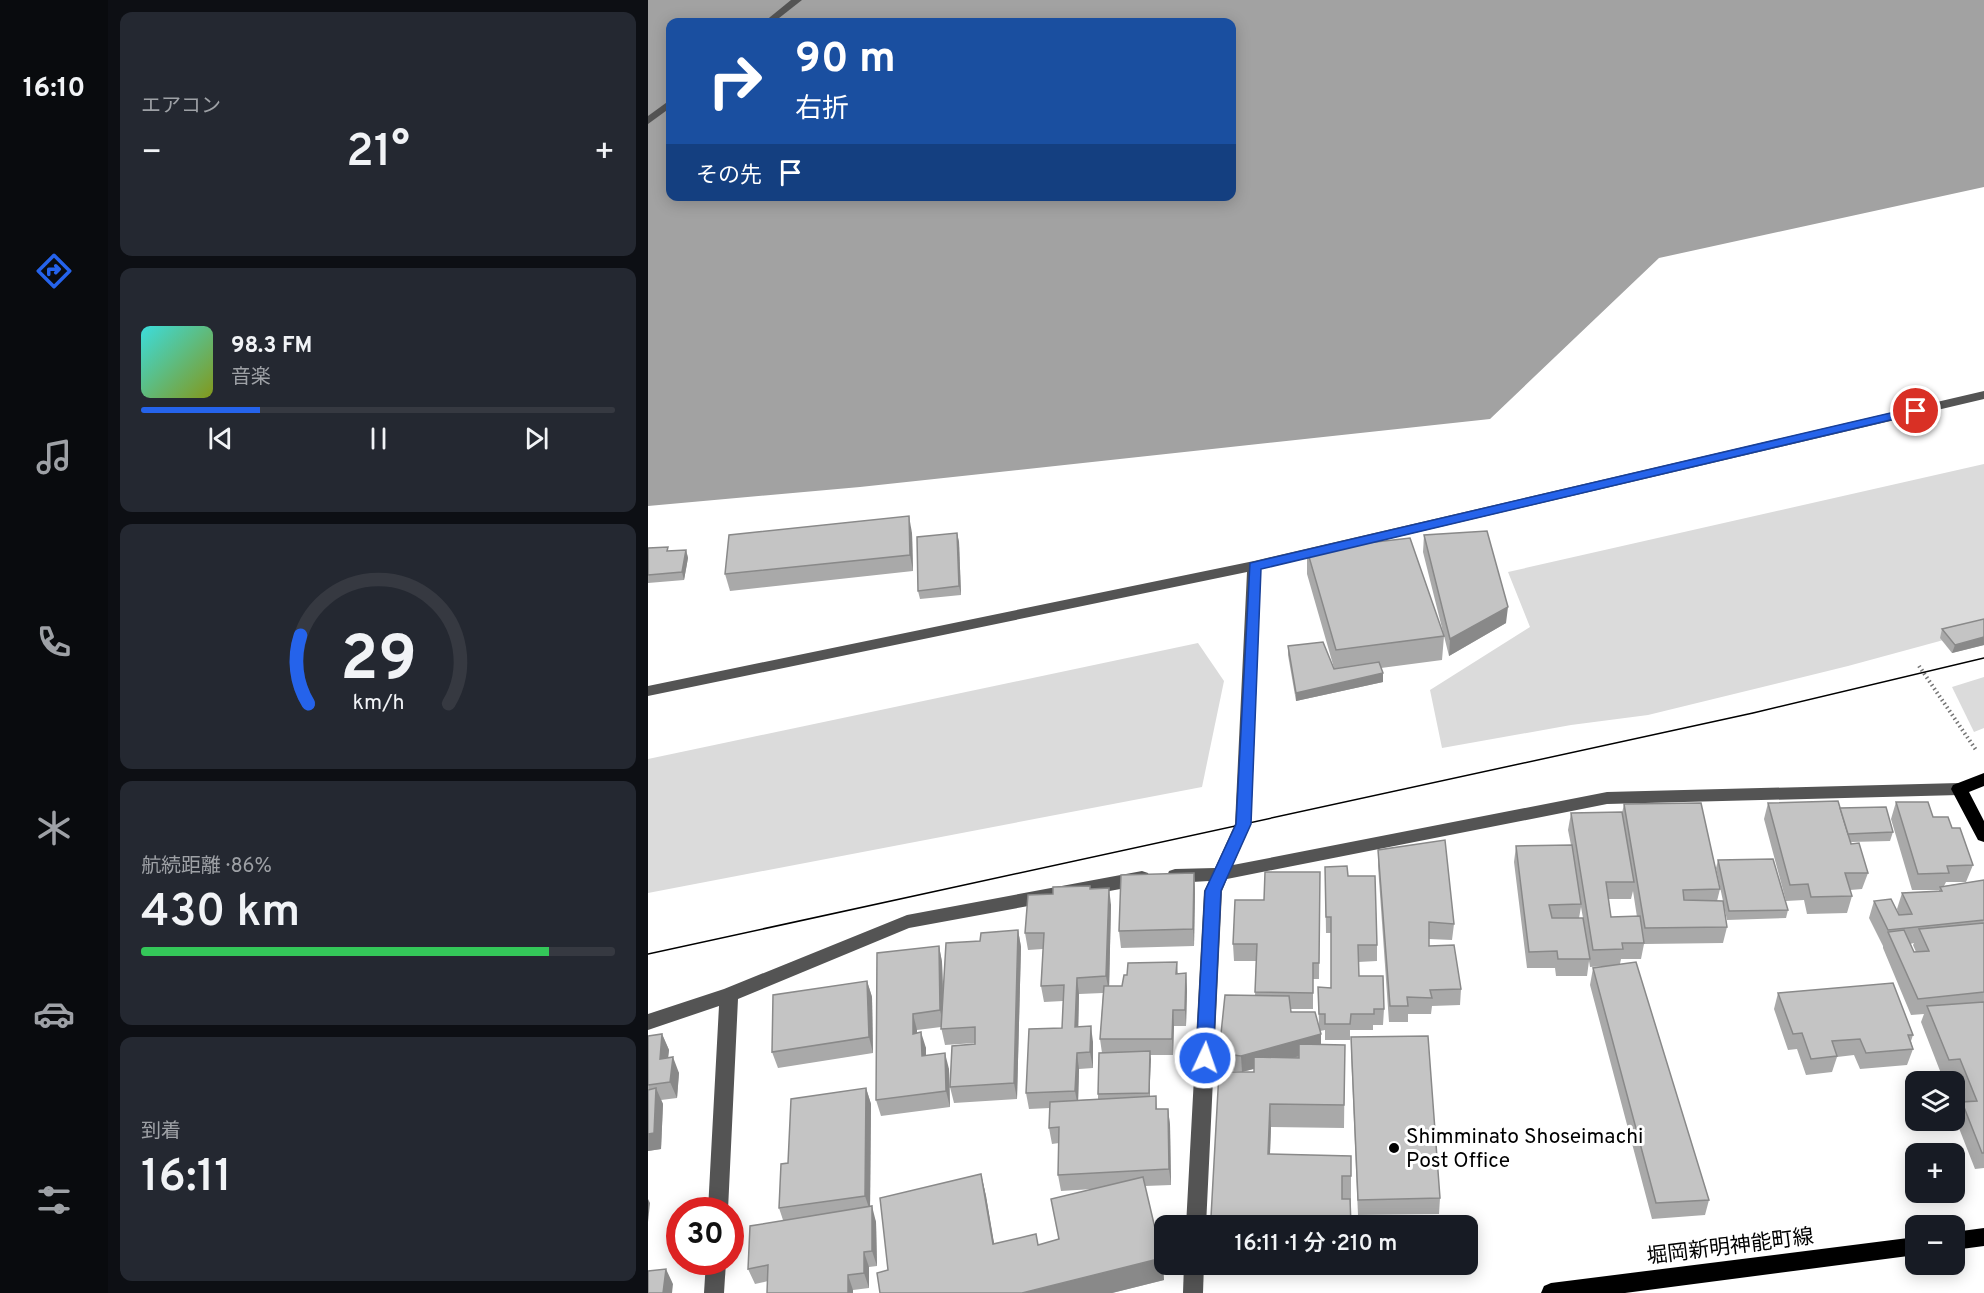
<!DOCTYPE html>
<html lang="ja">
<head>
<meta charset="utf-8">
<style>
	:root { --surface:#171b24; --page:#242831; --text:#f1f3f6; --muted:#9ea1a6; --line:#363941; --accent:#2563eb }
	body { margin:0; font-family:Overpass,"Noto Sans JP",sans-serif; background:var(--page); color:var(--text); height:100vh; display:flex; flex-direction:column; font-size:22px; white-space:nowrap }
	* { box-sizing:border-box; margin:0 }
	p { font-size:20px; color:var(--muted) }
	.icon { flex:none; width:33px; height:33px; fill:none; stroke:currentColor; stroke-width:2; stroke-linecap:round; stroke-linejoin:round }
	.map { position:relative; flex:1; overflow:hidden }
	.details { display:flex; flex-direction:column; gap:12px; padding:12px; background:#0d0f14; width:540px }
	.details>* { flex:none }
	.guide { position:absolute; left:18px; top:18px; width:570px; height:183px; border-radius:12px; box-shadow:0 3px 15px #0003; background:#1a4fa0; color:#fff; overflow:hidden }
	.controls { position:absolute; left:1257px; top:1071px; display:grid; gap:12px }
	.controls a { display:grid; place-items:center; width:60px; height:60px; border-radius:12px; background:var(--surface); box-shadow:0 3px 15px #0003; font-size:30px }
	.speed { position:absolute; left:18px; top:1197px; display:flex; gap:12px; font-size:30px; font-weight:700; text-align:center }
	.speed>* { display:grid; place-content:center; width:78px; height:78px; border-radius:50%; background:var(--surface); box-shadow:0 3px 15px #0003; line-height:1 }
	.speed .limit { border:9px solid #d22; background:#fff; color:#111 }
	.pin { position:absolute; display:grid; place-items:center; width:51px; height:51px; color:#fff; margin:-26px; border:3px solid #fff; border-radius:50%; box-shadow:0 2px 6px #0007 }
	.me { position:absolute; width:66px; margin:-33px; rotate:3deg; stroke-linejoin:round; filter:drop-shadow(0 0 4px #0008) }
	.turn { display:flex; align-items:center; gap:21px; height:126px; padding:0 30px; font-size:27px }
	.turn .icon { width:78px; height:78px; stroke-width:2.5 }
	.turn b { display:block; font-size:42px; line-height:51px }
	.then { display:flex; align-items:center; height:57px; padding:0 30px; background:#0003; gap:12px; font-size:22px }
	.big { font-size:45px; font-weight:600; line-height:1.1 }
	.details .tile { flex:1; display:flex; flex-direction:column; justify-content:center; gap:9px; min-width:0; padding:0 21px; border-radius:12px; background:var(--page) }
	.details .dial { align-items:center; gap:0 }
	.dial svg { height:156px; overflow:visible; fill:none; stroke:var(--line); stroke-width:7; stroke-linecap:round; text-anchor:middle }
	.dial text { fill:var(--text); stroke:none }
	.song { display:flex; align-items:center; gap:18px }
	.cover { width:72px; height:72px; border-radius:9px; background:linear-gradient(135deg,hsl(180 70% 55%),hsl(70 70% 35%)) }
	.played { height:6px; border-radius:3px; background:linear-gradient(90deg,var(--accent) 25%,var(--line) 25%) }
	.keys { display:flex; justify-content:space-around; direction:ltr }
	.heat { display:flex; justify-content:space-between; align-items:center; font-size:33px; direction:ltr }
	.charge { height:9px; border-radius:4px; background:linear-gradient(90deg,#34c759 86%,var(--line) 0) }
	.trip { position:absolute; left:506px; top:1215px; width:324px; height:60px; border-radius:12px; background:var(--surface); box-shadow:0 3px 15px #0003; font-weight:600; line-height:60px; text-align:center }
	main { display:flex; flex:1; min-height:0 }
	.menu { display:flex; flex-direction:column; width:108px; justify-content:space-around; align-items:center; background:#090b0e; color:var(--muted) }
	.menu .icon { width:42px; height:42px }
	.menu .current { color:var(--accent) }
	.menu b { font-size:27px; color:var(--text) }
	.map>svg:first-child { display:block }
	.green { fill:#dbdbdb }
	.water { fill:#a2a2a2; fill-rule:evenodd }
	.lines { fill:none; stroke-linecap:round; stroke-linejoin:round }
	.path { stroke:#767676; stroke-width:4; stroke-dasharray:1.5 3; stroke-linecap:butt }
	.minor { fill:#545454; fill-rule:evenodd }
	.major { fill:#000; fill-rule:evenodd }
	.tram { stroke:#000; stroke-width:1.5 }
	.wall { fill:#a9a9a9; fill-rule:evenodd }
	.shaded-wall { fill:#898989 }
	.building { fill:#c4c4c4; stroke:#898989; stroke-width:1.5 }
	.route { fill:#2563eb; stroke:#184099; stroke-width:1.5 }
	.poi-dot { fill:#000; stroke:#fff; stroke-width:2 }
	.labels { text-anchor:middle; stroke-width:6; stroke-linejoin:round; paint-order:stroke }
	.near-poi-label { font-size:21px; fill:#000; stroke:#fff; text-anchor:start }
	.near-street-label { font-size:21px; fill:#000; stroke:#fff }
</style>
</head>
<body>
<main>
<nav class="menu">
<b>16:10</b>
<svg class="icon current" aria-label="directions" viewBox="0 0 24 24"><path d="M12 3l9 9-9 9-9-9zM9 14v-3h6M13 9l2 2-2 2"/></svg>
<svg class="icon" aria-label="music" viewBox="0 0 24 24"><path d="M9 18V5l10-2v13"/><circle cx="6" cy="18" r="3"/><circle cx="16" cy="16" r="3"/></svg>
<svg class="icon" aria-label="phone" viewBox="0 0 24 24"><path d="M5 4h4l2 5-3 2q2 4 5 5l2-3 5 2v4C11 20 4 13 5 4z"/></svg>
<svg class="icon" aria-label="climate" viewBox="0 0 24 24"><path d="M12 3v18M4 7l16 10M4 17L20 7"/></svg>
<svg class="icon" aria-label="car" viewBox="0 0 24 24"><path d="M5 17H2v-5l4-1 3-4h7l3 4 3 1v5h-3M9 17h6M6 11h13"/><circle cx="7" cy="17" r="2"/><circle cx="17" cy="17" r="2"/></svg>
<svg class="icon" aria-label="filters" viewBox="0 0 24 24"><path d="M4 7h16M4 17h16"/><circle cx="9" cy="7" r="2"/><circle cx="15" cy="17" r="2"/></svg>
</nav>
<section class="details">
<div class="tile"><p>エアコン</p>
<div class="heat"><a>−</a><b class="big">21°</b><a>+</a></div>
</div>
<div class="tile">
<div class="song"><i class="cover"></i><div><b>98.3 FM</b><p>音楽</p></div></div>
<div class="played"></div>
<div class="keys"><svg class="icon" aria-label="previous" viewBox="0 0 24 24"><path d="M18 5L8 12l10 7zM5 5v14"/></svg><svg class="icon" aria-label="pause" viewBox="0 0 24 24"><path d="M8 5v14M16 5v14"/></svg><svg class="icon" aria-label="next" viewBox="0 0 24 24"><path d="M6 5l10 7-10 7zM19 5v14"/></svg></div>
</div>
<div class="tile dial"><svg viewBox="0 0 100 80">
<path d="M14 69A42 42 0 1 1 86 69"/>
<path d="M14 69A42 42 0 0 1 10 34" stroke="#2563eb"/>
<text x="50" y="56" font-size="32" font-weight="700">29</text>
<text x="50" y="72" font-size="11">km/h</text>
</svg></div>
<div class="tile"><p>航続距離 · 86%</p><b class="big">430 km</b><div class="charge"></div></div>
<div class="tile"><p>到着</p><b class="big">16:11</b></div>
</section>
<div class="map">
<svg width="1336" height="1293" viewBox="0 0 1336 1293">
	<rect width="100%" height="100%" fill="#fff"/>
	<g class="green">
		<polygon points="1336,464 1336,629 1200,666 1000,715 923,725 794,748 782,690 882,627 860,572"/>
		<polygon points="550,643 576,681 554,787 0,893 0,759"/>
		<polygon points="1336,677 1336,728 1326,732 1304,687"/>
	</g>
	<path class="water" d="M0,0H1336V187L1011,258L842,419L212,487L0,506ZM22,22H584V196H22Z"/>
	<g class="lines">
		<polyline class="path" points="1271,666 1328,750"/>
		<g class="minor">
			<polygon points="143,0 154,0 126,22 116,22"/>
			<polygon points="22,100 22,108 0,124 0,116"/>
			<polygon points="1336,391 1336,399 613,569 603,824 585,865 959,792 1311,783 1317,785 1319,789 1317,793 1311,795 959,804 579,879 574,891 558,1226 538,1226 556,891 561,881 527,883 521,881 519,876 521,871 527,869 567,868 587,824 599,572 0,696 0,686 606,561"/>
			<polygon points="494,871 500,873 502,878 500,883 494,885 261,928 90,999 80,1210 60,1210 71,1006 0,1030 0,1014 76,989 259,915"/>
			<polygon points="58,1262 78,1262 76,1293 56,1293"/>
			<polygon points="536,1264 556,1264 555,1293 535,1293"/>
		</g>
		<g class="major">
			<polygon points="1336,773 1336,786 1321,792 1336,821 1336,842 1330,840 1303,789 1305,785"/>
			<polygon points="1336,1228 1336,1246 1306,1250 1306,1232"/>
			<polygon points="1268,1237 1268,1255 977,1293 893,1293 896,1286 903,1283"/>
		</g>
		<polyline class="tram" points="0,954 1105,713 1336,658"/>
	</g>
	<g class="wall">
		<polygon points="264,533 265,571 82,591 77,574"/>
		<polygon points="309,533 311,542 313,595 272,599 270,591"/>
		<polygon points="776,535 858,623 801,656 775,552"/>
		<polygon points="0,548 21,551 38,550 40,558 36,580 0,583"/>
		<polygon points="659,550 796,636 794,660 733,668 735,682 648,701 640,655 640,646 686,668 659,574"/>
		<polygon points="1336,619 1336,645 1304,653 1292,638 1294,629"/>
		<path d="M1248,802L1285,817L1304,828L1325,865L1318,882H1298L1296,886L1336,880V1168L1327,1169L1307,1118L1314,1102H1316L1306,1075L1294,1076L1273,1022L1276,1014L1263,1015L1235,948V946L1221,918L1226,901L1251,915L1249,909L1254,893L1291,891V890H1264L1243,819ZM1266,943L1265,945L1268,952H1266L1262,944Z"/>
		<polygon points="1120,803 1192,808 1245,832 1242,841 1203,842 1220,873 1214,889 1202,890 1204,896 1199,913 1159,914 1156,900 1138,901 1116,819"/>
		<path d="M976,804L1072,889L1069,901L1079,927L1075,943L996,944L993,959H973L972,964L1061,1200L1057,1215L1004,1219L942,985L945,968L960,966L942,967L941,961L939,976H908L907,968H879L866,862L868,846L923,845L920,830L923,813H974ZM985,891L989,917H963L960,899H983ZM933,907L935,918H931Z"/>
		<polygon points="730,850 806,924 804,940 781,939 781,946 813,989 812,1005 784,1006 783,1014 760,1014 760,1022 741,1022 730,866"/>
		<polygon points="1070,860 1140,910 1138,918 1079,920 1068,868"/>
		<polygon points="677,867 700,876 729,945 729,961 710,962 711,976 736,1009 735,1025 725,1025 725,1030 702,1030 702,1040 677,1040 677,1030 672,1031 673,1045 697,1045 696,1128 623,1127 622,1154 703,1156 703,1226 563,1226 563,1217 606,1072 606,1069 594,1072 572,1069 571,1053 607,996 608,961 586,961 585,944 616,900 672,872 671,979 665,979 665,1009 643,1009 643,1012 671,1025 670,987 683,988 683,933 678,933"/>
		<polygon points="546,873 547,890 546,946 473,948 471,931"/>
		<path d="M442,889L463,905L461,986H474L479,975L529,962L530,974L538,973L539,990L538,1026H526L525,1055H502V1097L508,1096L509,1109H520L522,1125L523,1185L497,1186L514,1258L516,1280L464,1293H232L240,1270L333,1174L338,1196L346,1244L390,1245L411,1239L445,1189L413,1191L410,1175L411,1143L404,1144L401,1128L402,1108L381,1109L378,1093L414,1028L415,1001L396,1002L393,986L395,949L380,950L377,933ZM455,993L452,1039L454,1053L450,1094V1099L430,1100L431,1069L445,1068V1042L430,1027L431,994Z"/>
		<polygon points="370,930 373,947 369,1099 306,1103 302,1087 327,1043 297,1045 293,1027 269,1030 269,1033 278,1048 278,1055 301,1069 302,1107 233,1116 228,1100 291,946 294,962 295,987 332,941"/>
		<polygon points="219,981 224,997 225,1053 130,1068 124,1052"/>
		<polygon points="1130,993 1265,1035 1263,1041 1265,1049 1259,1065 1212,1069 1206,1055 1189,1057 1184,1072 1158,1075 1149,1049 1140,1050 1126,1009"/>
		<polygon points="14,1034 21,1050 20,1058 31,1073 29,1098 13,1100 15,1104 13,1149 0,1151 0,1036"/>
		<polygon points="703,1037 792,1198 791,1214 710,1215 703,1053"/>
		<polygon points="218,1088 223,1104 222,1207 228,1222 229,1266 221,1267 221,1288 205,1290 120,1281 107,1284 100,1269 135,1220 131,1208 140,1163"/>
		<polygon points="582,1264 656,1264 656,1270 583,1269"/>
	</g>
	<g class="shaded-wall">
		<polygon points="261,516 264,533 265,571 262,555"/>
		<polygon points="309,533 311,542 313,595 311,586"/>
		<polygon points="38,550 40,558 36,580 34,572"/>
		<polygon points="860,607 858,623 801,656 802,639"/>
		<polygon points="1336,637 1336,645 1304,653 1307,645"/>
		<polygon points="735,673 735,682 648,701 648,693"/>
		<polygon points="546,873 547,890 546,946 545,929"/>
		<polygon points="461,888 463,905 461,993 458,976"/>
		<polygon points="370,930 373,947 369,1099 366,1083"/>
		<polygon points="291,946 294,962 296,1027 292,1010"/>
		<polygon points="538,973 539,990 538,1026 537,1010"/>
		<polygon points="429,978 431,994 430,1043 427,1027"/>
		<polygon points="219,981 224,997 225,1053 221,1037"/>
		<polygon points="525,1010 526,1026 525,1055 524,1039"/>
		<polygon points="265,1014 269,1030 269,1050 265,1034"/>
		<polygon points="443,1026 445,1042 445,1068 442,1052"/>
		<polygon points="273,1032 278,1048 278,1072 274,1056"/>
		<polygon points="14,1034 21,1050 18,1075 12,1059"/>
		<polygon points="673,1034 673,1050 594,1072 593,1056"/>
		<polygon points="502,1051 503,1059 501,1101 501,1093"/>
		<polygon points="297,1053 301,1069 302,1107 298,1091"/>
		<polygon points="429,1053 431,1069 430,1107 427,1091"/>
		<polygon points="25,1057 31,1073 29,1098 22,1082"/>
		<polygon points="8,1088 15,1104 13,1149 0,1151 0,1134"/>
		<polygon points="218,1088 223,1104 222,1211 217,1196"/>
		<polygon points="622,1104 623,1127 621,1177 620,1154"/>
		<polygon points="520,1109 522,1125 523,1185 521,1169"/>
		<polygon points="333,1174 338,1196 350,1266 345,1244"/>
		<polygon points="0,1199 2,1203 0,1222"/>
		<polygon points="224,1206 228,1222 229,1266 224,1251"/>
		<polygon points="216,1252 221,1267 221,1288 216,1273"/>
		<polygon points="514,1258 516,1280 464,1293 374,1293"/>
		<polygon points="18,1269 25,1284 24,1293 15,1293"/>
		<polygon points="200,1275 205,1290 205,1293 200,1293"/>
	</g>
	<g class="building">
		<polygon points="261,516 262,555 77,574 81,535"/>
		<polygon points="839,531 860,607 802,639 776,535"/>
		<polygon points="309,533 311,586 270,591 269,537"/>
		<polygon points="762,538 796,636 688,650 659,550"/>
		<polygon points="20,547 19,551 38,550 34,572 0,575 0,548"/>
		<polygon points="1336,619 1336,637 1307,645 1294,629"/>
		<polygon points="675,642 686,669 731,662 735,673 648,693 640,646"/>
		<polygon points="1190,801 1203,844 1211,843 1220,873 1197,873 1204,896 1163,897 1160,884 1142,885 1120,803"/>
		<polygon points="1248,802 1280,802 1285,817 1300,817 1304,828 1312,828 1325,865 1299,866 1301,873 1270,874"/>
		<polygon points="1053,803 1072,889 1035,890 1036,900 1075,901 1079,927 997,928 976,804"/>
		<polygon points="1238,807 1245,832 1200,834 1192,808"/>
		<polygon points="974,812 986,882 958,882 963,917 992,916 996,943 974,943 975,949 945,950 923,813"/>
		<polygon points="797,840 806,924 781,922 781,946 806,945 813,989 782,990 784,998 759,997 760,1006 742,1006 730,850"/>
		<polygon points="924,845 933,904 901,905 904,918 935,918 942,959 910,959 909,951 881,952 868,846"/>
		<polygon points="1125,859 1140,910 1081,911 1070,860"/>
		<polygon points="699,866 700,876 727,876 729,945 710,945 711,976 735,976 736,1009 726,1009 726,1014 703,1014 702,1024 677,1024 677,1014 671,1014 670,987 683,988 683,917 678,917 677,867"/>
		<polygon points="617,872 672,872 671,963 665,963 665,993 607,992 609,944 585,944 587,900 616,900"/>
		<polygon points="546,873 545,929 471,931 473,875"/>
		<polygon points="1336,880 1336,920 1240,930 1226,901 1243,899 1251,915 1264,914 1254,893 1294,891 1292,887"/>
		<polygon points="442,886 442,889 461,888 458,976 429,978 427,1027 443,1026 442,1052 429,1053 427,1091 378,1093 381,1029 414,1028 416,985 393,986 396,933 377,933 380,895 405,894 405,887"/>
		<polygon points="1336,923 1336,992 1270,999 1240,932 1256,930 1266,952 1281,951 1271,929"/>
		<polygon points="370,930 366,1083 302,1087 304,1046 327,1044 327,1027 293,1029 298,943 332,941 333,933"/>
		<polygon points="291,946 292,1010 265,1014 265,1034 273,1032 274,1056 297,1053 298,1091 228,1100 229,953"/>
		<polygon points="529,962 528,974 538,973 537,1010 525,1010 524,1039 452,1039 456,986 474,986 476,975 479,975 480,963"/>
		<polygon points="988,962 1061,1200 1008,1203 945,968"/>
		<polygon points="219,981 221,1037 124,1052 125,995"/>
		<polygon points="1245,983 1265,1035 1260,1035 1265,1049 1218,1053 1212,1039 1184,1041 1189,1056 1163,1059 1154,1033 1145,1034 1130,993"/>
		<polygon points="577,995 641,996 643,1012 667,1012 673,1034 593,1056 571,1053"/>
		<polygon points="1336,1002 1336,1153 1334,1153 1314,1102 1329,1101 1312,1059 1301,1060 1279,1006"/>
		<polygon points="14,1034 12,1059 25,1057 22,1082 0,1085 0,1036"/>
		<polygon points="780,1036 792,1198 710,1200 703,1037"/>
		<polygon points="651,1044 697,1045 696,1105 622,1104 620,1154 703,1156 703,1176 694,1176 694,1199 702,1199 703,1226 582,1226 582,1218 563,1217 571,1072 606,1072 606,1057 651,1058"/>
		<polygon points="502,1051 501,1093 450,1094 451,1053"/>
		<polygon points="8,1088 6,1133 0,1134 0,1090"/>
		<polygon points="218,1088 217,1196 131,1208 133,1164 140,1163 143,1099"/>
		<polygon points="508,1096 508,1109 520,1109 521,1169 410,1175 411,1127 401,1128 402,1102"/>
		<polygon points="333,1174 345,1244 388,1234 390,1245 411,1239 403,1199 495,1177 514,1258 374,1293 232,1293 229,1273 240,1270 232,1198"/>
		<polygon points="224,1206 224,1251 216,1252 216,1273 200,1275 200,1293 119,1293 120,1265 100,1269 102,1226"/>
		<polygon points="18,1269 15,1293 0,1293 0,1271"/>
	</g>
	<polygon class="route" points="1268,407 1274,411 1272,413 613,569 603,824 573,891 565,1058 563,1063 557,1065 551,1063 548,1058 557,891 588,824 602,563"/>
	<circle class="poi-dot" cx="746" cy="1148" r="6"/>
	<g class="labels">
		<g class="near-poi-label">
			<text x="758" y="1143">Shimminato Shoseimachi<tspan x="758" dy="24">Post Office</tspan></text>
		</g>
		<g class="near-street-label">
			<text transform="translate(1082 1246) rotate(-7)" y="7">堀岡新明神能町線</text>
		</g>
	</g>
</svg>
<div class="controls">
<a><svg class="icon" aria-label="layers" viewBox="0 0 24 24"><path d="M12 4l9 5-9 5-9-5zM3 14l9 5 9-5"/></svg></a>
<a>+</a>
<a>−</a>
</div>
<div class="speed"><div class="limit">30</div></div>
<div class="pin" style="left:1268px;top:411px;background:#d93025"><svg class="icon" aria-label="arrive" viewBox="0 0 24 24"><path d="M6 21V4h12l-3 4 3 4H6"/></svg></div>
<svg class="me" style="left:557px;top:1058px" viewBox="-20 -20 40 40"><circle r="17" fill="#2563eb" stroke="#fff" stroke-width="3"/><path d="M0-11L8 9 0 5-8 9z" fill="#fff"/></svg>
<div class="trip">16:11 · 1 分 · 210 m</div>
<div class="guide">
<div class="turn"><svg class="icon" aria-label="right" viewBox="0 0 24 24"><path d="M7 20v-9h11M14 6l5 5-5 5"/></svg><div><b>90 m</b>右折</div></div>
<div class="then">その先<svg class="icon" aria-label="arrive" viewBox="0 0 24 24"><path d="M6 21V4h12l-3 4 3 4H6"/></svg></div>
</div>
</div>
</main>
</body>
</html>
